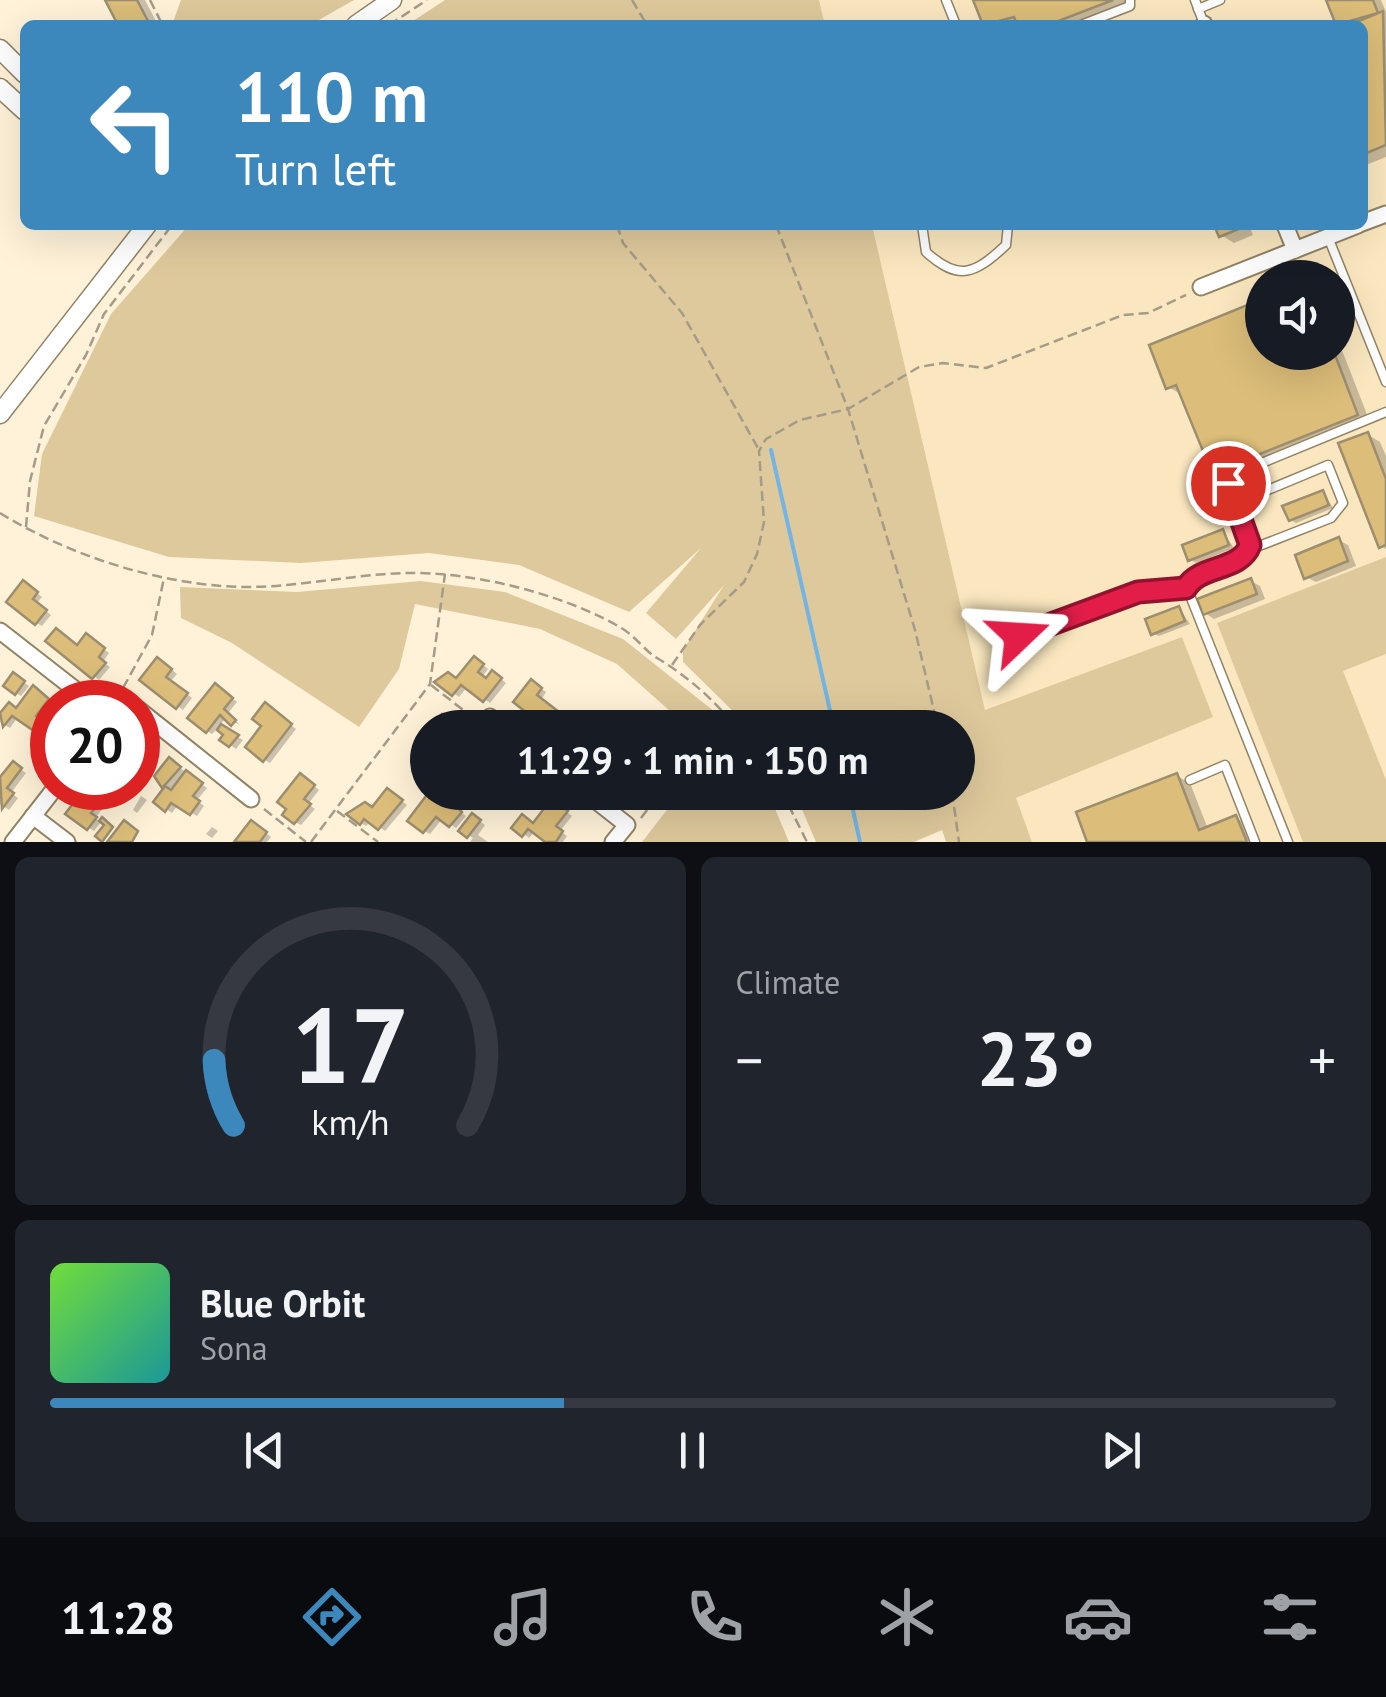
<!DOCTYPE html>
<html lang="en">
<head>
<meta charset="utf-8">
<style>
	:root { --surface:#171b24; --page:#20242c; --text:#f1f3f6; --muted:#9ea1a6; --line:#363941; --accent:#3c87bb }
	body { margin:0; font-family:"PT Sans",sans-serif; background:var(--page); color:var(--text); height:100vh; display:flex; flex-direction:column; font-size:38px; white-space:nowrap }
	* { box-sizing:border-box; margin:0 }
	p { font-size:32px; color:var(--muted) }
	.icon { flex:none; width:55px; height:55px; fill:none; stroke:currentColor; stroke-width:2; stroke-linecap:round; stroke-linejoin:round }
	.map { position:relative; height:842px; overflow:hidden }
	.panel { display:flex; flex-direction:column; gap:15px; padding:15px; background:#0d0f14; flex:1 }
	.panel>* { flex:none }
	.banner { position:absolute; left:20px; top:20px; width:1348px; height:210px; border-radius:15px; box-shadow:0 10px 40px #0002; background:#3c87bb; color:#fff; overflow:hidden }
	.fabs { position:absolute; left:1245px; top:260px; display:grid; gap:20px }
	.fabs a { display:grid; place-items:center; width:110px; height:110px; border-radius:50%; background:var(--surface); box-shadow:0 10px 40px #0002; font-size:50px }
	.speed { position:absolute; left:30px; top:680px; display:flex; gap:20px; font-size:50px; font-weight:700; text-align:center }
	.speed>* { display:grid; place-content:center; width:130px; height:130px; border-radius:50%; background:var(--surface); box-shadow:0 10px 40px #0002; line-height:1 }
	.speed .limit { border:15px solid #d22; background:#fff; color:#111 }
	.pin { position:absolute; display:grid; place-items:center; width:85px; height:85px; color:#fff; margin:-42px; border:5px solid #fff; border-radius:50%; box-shadow:0 2px 10px #0007 }
	.me { position:absolute; width:110px; margin:-55px; rotate:70deg; stroke-linejoin:round; filter:drop-shadow(0 0 8px #0008) }
	.turn { display:flex; align-items:center; gap:35px; height:210px; padding:0 50px; font-size:45px }
	.turn .icon { width:130px; height:130px; stroke-width:2.5 }
	.turn b { display:block; font-size:70px; line-height:85px }
	.big { font-size:75px; font-weight:700; line-height:1.1 }
	.panel .card { flex:1; display:flex; flex-direction:column; justify-content:center; gap:15px; min-width:0; padding:0 35px; border-radius:15px; background:var(--page) }
	.panel .dial { align-items:center; gap:0 }
	.dial svg { height:260px; overflow:visible; fill:none; stroke:var(--line); stroke-width:7; stroke-linecap:round; text-anchor:middle }
	.dial text { fill:var(--text); stroke:none }
	.song { display:flex; align-items:center; gap:30px }
	.cover { width:120px; height:120px; border-radius:15px; background:linear-gradient(135deg,hsl(100 70% 55%),hsl(180 70% 35%)) }
	.played { height:10px; border-radius:5px; background:linear-gradient(90deg,var(--accent) 40%,var(--line) 40%) }
	.keys { display:flex; justify-content:space-around; direction:ltr }
	.heat { display:flex; justify-content:space-between; align-items:center; font-size:55px; direction:ltr }
	.panel .tiles { flex:1; display:grid; gap:15px; grid-template-columns:1fr 1fr }
	.card:last-child { grid-column:span 2 }
	.trip { position:absolute; left:410px; top:710px; width:565px; height:100px; border-radius:50px; background:var(--surface); box-shadow:0 10px 40px #0002; font-weight:700; line-height:100px; text-align:center }
	.menu { display:flex; height:160px; justify-content:space-around; align-items:center; background:#090b0e; color:var(--muted) }
	.menu .icon { width:70px; height:70px }
	.menu .selected { color:var(--accent) }
	.menu b { font-size:45px; color:var(--text) }
	.map>svg:first-child { display:block }
	.built { fill:#fae7bf; fill-rule:evenodd }
	.green { fill:#dec99c }
	.shadow { fill:#0003 }
	.lines { fill:none; stroke-linecap:round; stroke-linejoin:round }
	.stream { stroke:#74b4e2; stroke-width:4 }
	.building { fill:#dcbd79; stroke:#9c8e6f; stroke-width:2.5 }
	.service-casing { stroke:#918365; stroke-width:11 }
	.minor-casing { stroke:#918365; stroke-width:19 }
	.tertiary-casing { stroke:#918365; stroke-width:21 }
	.path { stroke:#a59b87; stroke-width:2.5; stroke-dasharray:10 5; stroke-linecap:butt }
	.service { stroke:#fff; stroke-width:8 }
	.minor { stroke:#fff; stroke-width:15 }
	.tertiary { stroke:#fff; stroke-width:18 }
	.route-casing { stroke:#92132f; stroke-width:25 }
	.route { stroke:#e11d48; stroke-width:18 }
</style>
</head>
<body>
<div class="map">
<svg width="1386" height="842" viewBox="0 0 1386 842">
	<rect width="100%" height="100%" fill="#fff2d8"/>
	<path class="built" d="M819,0H1386V842H1032L1015,799L1212,717L1182,637L985,711L872,225H1362V25H825ZM1262,278H1338V352H1262Z"/>
	<g class="green">
		<polygon points="181,0 354,0 310,25 172,25"/>
		<polygon points="445,0 819,0 825,25 407,25"/>
		<polygon points="189,225 872,225 985,710 1182,637 1213,717 1016,798 1032,842 946,842 942,830 914,842 816,842 795,793 958,792 958,728 749,727 683,662 683,650 724,585 676,639 646,613 701,548 629,612 519,565 429,553 301,563 169,557 34,516 42,454 111,314"/>
		<polygon points="1386,557 1386,654 1343,671 1386,780 1386,842 1303,842 1217,623"/>
		<polygon points="421,581 505,592 623,639 715,712 726,727 688,727 617,664 540,629 415,604 399,669 359,727 232,643 181,618 180,587 297,592"/>
		<polygon points="768,792 789,842 642,842 680,793"/>
	</g>
	<g class="shadow">
		<polygon points="108,0 145,0 158,25 121,25"/>
		<polygon points="976,0 1128,0 1130,5 1078,25 985,25"/>
		<polygon points="1329,0 1381,0 1386,12 1386,157 1366,165 1362,25 1339,25"/>
		<polygon points="1217,225 1249,225 1253,235 1234,243 1221,235"/>
		<polygon points="1262,302 1262,352 1338,352 1338,340 1370,422 1227,479 1214,471 1181,394 1168,387 1152,346"/>
		<polygon points="1367,434 1380,442 1386,456 1386,549 1381,546"/>
		<polygon points="1323,492 1333,508 1296,523 1291,520"/>
		<polygon points="1223,532 1234,548 1196,563 1190,559"/>
		<polygon points="1338,540 1348,545 1356,566 1316,582 1306,577"/>
		<polygon points="1251,581 1260,586 1265,599 1214,619 1205,613"/>
		<polygon points="29,587 42,597 37,603 51,615 42,626 37,623"/>
		<polygon points="1179,608 1190,624 1159,636 1153,633"/>
		<polygon points="92,640 109,653 103,662 110,667 99,680 49,641 78,648"/>
		<polygon points="480,662 488,669 482,677 487,680 498,676 506,683 490,703 467,687 459,697 438,682 458,681"/>
		<polygon points="164,663 177,674 171,681 192,698 183,710 143,680"/>
		<polygon points="19,679 29,686 21,696 16,693"/>
		<polygon points="537,685 546,692 541,700 567,720 560,728 550,728 517,702"/>
		<polygon points="221,689 237,702 228,713 240,725 226,718 219,726 243,740 236,749 223,740 227,734 218,728 212,734 207,731"/>
		<polygon points="39,692 52,703 40,721 46,726 41,732 18,717 10,728 0,722 9,705 17,710"/>
		<polygon points="271,708 296,729 270,763 265,760 265,726"/>
		<polygon points="138,734 160,752 152,762 143,756 138,764"/>
		<polygon points="428,736 428,751 420,745"/>
		<polygon points="13,764 26,773 11,793 18,798 9,810 0,804 0,781"/>
		<polygon points="175,764 207,788 197,800 204,806 197,816 178,805 172,813 156,802 168,786 164,785"/>
		<polygon points="1177,776 1190,783 1208,829 1236,818 1249,825 1256,842 1090,842"/>
		<polygon points="306,779 319,790 308,804 315,809 301,825 295,822"/>
		<polygon points="88,788 97,788 111,799 95,818 101,822 94,831 68,814"/>
		<polygon points="432,792 450,792 444,800 466,816 456,828 442,819 430,834 424,831"/>
		<polygon points="490,792 509,792 502,801"/>
		<polygon points="628,792 641,792 650,801 644,808"/>
		<polygon points="393,794 407,805 385,831 371,821 366,826 361,823 353,810 373,810"/>
		<polygon points="141,796 147,800 137,813 133,810"/>
		<polygon points="558,805 572,816 560,831 567,836 563,842 549,842 535,831 529,838 515,827 534,825"/>
		<polygon points="473,816 485,825 478,835 488,842 470,842 473,838 462,831"/>
		<polygon points="257,826 271,837 267,842 237,842"/>
		<polygon points="212,827 218,831 212,838 206,834"/>
	</g>
	<g class="lines">
		<g class="stream">
			<polyline points="771,450 834,728"/>
			<polyline points="849,792 860,842"/>
		</g>
	</g>
	<g class="building">
		<polygon points="105,0 137,0 150,25 118,25"/>
		<polygon points="973,0 1113,0 1048,25 1017,25 1014,17 983,25"/>
		<polygon points="1326,0 1373,0 1378,13 1336,25"/>
		<polygon points="1383,11 1386,145 1362,155 1362,25 1349,25"/>
		<polygon points="1214,225 1240,225 1241,228 1219,237"/>
		<polygon points="1262,299 1262,352 1334,352 1358,415 1212,473 1176,385 1166,389 1149,345"/>
		<polygon points="1368,432 1386,479 1386,545 1379,548 1338,443"/>
		<polygon points="1323,490 1329,505 1289,521 1282,506"/>
		<polygon points="1223,529 1229,545 1188,561 1182,545"/>
		<polygon points="1339,537 1348,561 1304,579 1295,555"/>
		<polygon points="1251,578 1257,594 1203,615 1197,599"/>
		<polygon points="23,580 38,592 33,599 47,610 35,625 6,602"/>
		<polygon points="1179,606 1185,621 1151,635 1145,619"/>
		<polygon points="56,628 77,645 86,633 105,648 99,657 106,663 92,679 45,641"/>
		<polygon points="474,656 484,664 478,672 486,678 492,670 502,678 483,702 461,685 452,696 434,682 448,672 456,678"/>
		<polygon points="157,657 172,669 166,677 188,693 176,709 139,680"/>
		<polygon points="13,672 25,681 15,695 3,686"/>
		<polygon points="531,679 542,688 537,695 563,715 553,728 546,728 513,702"/>
		<polygon points="215,683 233,698 224,709 236,720 231,726 220,715 206,733 187,718"/>
		<polygon points="33,685 49,699 36,716 42,721 34,731 12,716 3,727 0,713 9,702 16,708"/>
		<polygon points="265,702 292,724 263,762 245,747 261,726 252,719"/>
		<polygon points="442,714 457,726 456,728 431,728"/>
		<polygon points="221,724 239,735 229,747 219,740 223,735 217,730"/>
		<polygon points="138,733 156,747 145,761 138,755"/>
		<polygon points="169,757 181,767 162,788 154,776"/>
		<polygon points="13,761 22,768 7,788 14,793 2,809 0,777"/>
		<polygon points="186,770 203,783 193,796 200,801 190,815 171,803 165,812 153,802 165,786 171,790"/>
		<polygon points="300,773 315,785 304,799 311,804 294,824 282,815 286,809 277,802"/>
		<polygon points="1177,773 1199,830 1236,815 1247,842 1087,842 1076,812"/>
		<polygon points="85,788 99,788 107,794 91,813 97,817 87,830 65,814"/>
		<polygon points="387,788 403,800 378,830 364,819 360,825 346,814 365,802 372,807"/>
		<polygon points="429,792 442,792 462,812 449,827 436,817 423,833 407,821"/>
		<polygon points="625,792 640,792 646,796 637,807 622,796"/>
		<polygon points="552,798 568,811 556,826 563,831 556,842 545,842 528,829 522,837 511,828 522,814 533,823"/>
		<polygon points="472,813 481,820 467,838 458,831"/>
		<polygon points="102,817 113,827 102,842 95,836 104,825 99,821"/>
		<polygon points="124,820 138,831 132,842 107,842"/>
		<polygon points="251,820 267,832 260,842 234,842"/>
	</g>
	<g class="lines">
		<defs>
			<g id="service">
				<polyline points="946,0 956,25"/>
				<polyline points="1195,0 1204,24"/>
				<polyline points="1198,9 1220,0"/>
				<polyline points="1081,25 1130,6 1130,0"/>
				<path d="M922,225L926,252C959,282 975,274 1006,245L1008,225"/>
				<polyline points="1328,237 1386,382"/>
				<polyline points="1234,504 1328,465 1343,503 1331,518 1249,550"/>
				<polyline points="1019,636 1138,592 1187,588"/>
				<polyline points="1190,780 1225,765 1255,842"/>
				<path d="M1288,842L1187,588C1198,566 1233,570 1249,550L1229,490L1235,474L1386,412"/>
			</g>
			<g id="minor">
				<polyline points="1204,24 1204,25"/>
				<polyline points="1362,223 1386,214"/>
				<polyline points="1285,225 1295,250"/>
				<polyline points="1201,287 1358,225"/>
				<polyline points="0,631 91,702"/>
				<polyline points="122,702 129,702"/>
				<polyline points="138,709 251,799"/>
				<polyline points="490,717 503,728"/>
				<polyline points="585,792 627,825 613,842"/>
				<polyline points="33,816 67,842"/>
				<polyline points="13,842 55,788"/>
			</g>
			<g id="tertiary">
				<polyline points="356,25 392,0"/>
				<polyline points="0,49 25,74"/>
				<polyline points="0,88 25,111"/>
				<polyline points="0,414 147,225"/>
			</g>
		</defs>
		<use href="#service" class="service-casing"/>
		<use href="#minor" class="minor-casing"/>
		<use href="#tertiary" class="tertiary-casing"/>
		<g class="path">
			<polyline points="150,0 162,24"/>
			<polyline points="632,0 647,25"/>
			<polyline points="389,25 427,0"/>
			<polyline points="617,225 623,243 682,313 759,450"/>
			<polyline points="776,225 848,409 915,630 938,728"/>
			<path d="M0,513C65,553 146,580 222,586C283,591 343,575 404,573C471,571 565,594 623,629C636,637 645,651 657,658C687,676 715,700 736,728"/>
			<polyline points="26,527 30,481 44,426 86,355 104,314 172,225"/>
			<polyline points="672,665 700,625 744,582 757,554 764,522 759,451 766,439 800,420 848,409 919,367 943,363 986,368 1123,315 1148,313 1186,295"/>
			<polyline points="431,685 476,720"/>
			<polyline points="123,688 152,635 164,578"/>
			<polyline points="713,728 725,713"/>
			<polyline points="782,792 807,842"/>
			<polyline points="952,792 959,842"/>
			<polyline points="264,809 306,842"/>
			<polyline points="337,811 378,842"/>
			<polyline points="641,818 661,792"/>
			<polyline points="311,842 430,684 445,574"/>
		</g>
		<use href="#service" class="service"/>
		<use href="#minor" class="minor"/>
		<use href="#tertiary" class="tertiary"/>
	</g>
	<g class="lines">
		<defs>
			<path id="route" d="M1019,636L1138,592L1186,588C1200,564 1240,572 1250,545L1228,483"/>
		</defs>
		<use href="#route" class="route-casing"/>
		<use href="#route" class="route"/>
	</g>
</svg>
<div class="fabs">
<a><svg class="icon" aria-label="sound" viewBox="0 0 24 24"><path d="M4 9h4l5-4v14l-5-4H4zM17 9q2 3 0 6"/></svg></a>
</div>
<div class="speed"><div class="limit">20</div></div>
<div class="pin" style="left:1228px;top:483px;background:#d93025"><svg class="icon" aria-label="arrive" viewBox="0 0 24 24"><path d="M6 21V4h12l-3 4 3 4H6"/></svg></div>
<svg class="me" style="left:1019px;top:636px" viewBox="-20 -20 40 40"><path d="M0-17L14 15 0 8-14 15z" fill="#e11d48" stroke="#fff" stroke-width="4"/></svg>
<div class="trip">11:29 · 1 min · 150 m</div>
<div class="banner">
<div class="turn"><svg class="icon" aria-label="left" viewBox="0 0 24 24"><path d="M17 20v-9H6M10 6l-5 5 5 5"/></svg><div><b>110 m</b>Turn left</div></div>
</div>
</div>
<section class="panel">
<div class="tiles">
<div class="card dial"><svg viewBox="0 0 100 80">
<path d="M14 69A42 42 0 1 1 86 69"/>
<path d="M14 69A42 42 0 0 1 8 49" stroke="#3c87bb"/>
<text x="50" y="56" font-size="32" font-weight="700">17</text>
<text x="50" y="72" font-size="11">km/h</text>
</svg></div>
<div class="card"><p>Climate</p>
<div class="heat"><a>−</a><b class="big">23°</b><a>+</a></div>
</div>
<div class="card">
<div class="song"><i class="cover"></i><div><b>Blue Orbit</b><p>Sona</p></div></div>
<div class="played"></div>
<div class="keys"><svg class="icon" aria-label="previous" viewBox="0 0 24 24"><path d="M18 5L8 12l10 7zM5 5v14"/></svg><svg class="icon" aria-label="pause" viewBox="0 0 24 24"><path d="M8 5v14M16 5v14"/></svg><svg class="icon" aria-label="next" viewBox="0 0 24 24"><path d="M6 5l10 7-10 7zM19 5v14"/></svg></div>
</div>
</div>
</section>
<nav class="menu">
<b>11:28</b>
<svg class="icon selected" aria-label="directions" viewBox="0 0 24 24"><path d="M12 3l9 9-9 9-9-9zM9 14v-3h6M13 9l2 2-2 2"/></svg>
<svg class="icon" aria-label="music" viewBox="0 0 24 24"><path d="M9 18V5l10-2v13"/><circle cx="6" cy="18" r="3"/><circle cx="16" cy="16" r="3"/></svg>
<svg class="icon" aria-label="phone" viewBox="0 0 24 24"><path d="M5 4h4l2 5-3 2q2 4 5 5l2-3 5 2v4C11 20 4 13 5 4z"/></svg>
<svg class="icon" aria-label="climate" viewBox="0 0 24 24"><path d="M12 3v18M4 7l16 10M4 17L20 7"/></svg>
<svg class="icon" aria-label="car" viewBox="0 0 24 24"><path d="M5 17H2v-5l4-1 3-4h7l3 4 3 1v5h-3M9 17h6M6 11h13"/><circle cx="7" cy="17" r="2"/><circle cx="17" cy="17" r="2"/></svg>
<svg class="icon" aria-label="filters" viewBox="0 0 24 24"><path d="M4 7h16M4 17h16"/><circle cx="9" cy="7" r="2"/><circle cx="15" cy="17" r="2"/></svg>
</nav>
</body>
</html>
